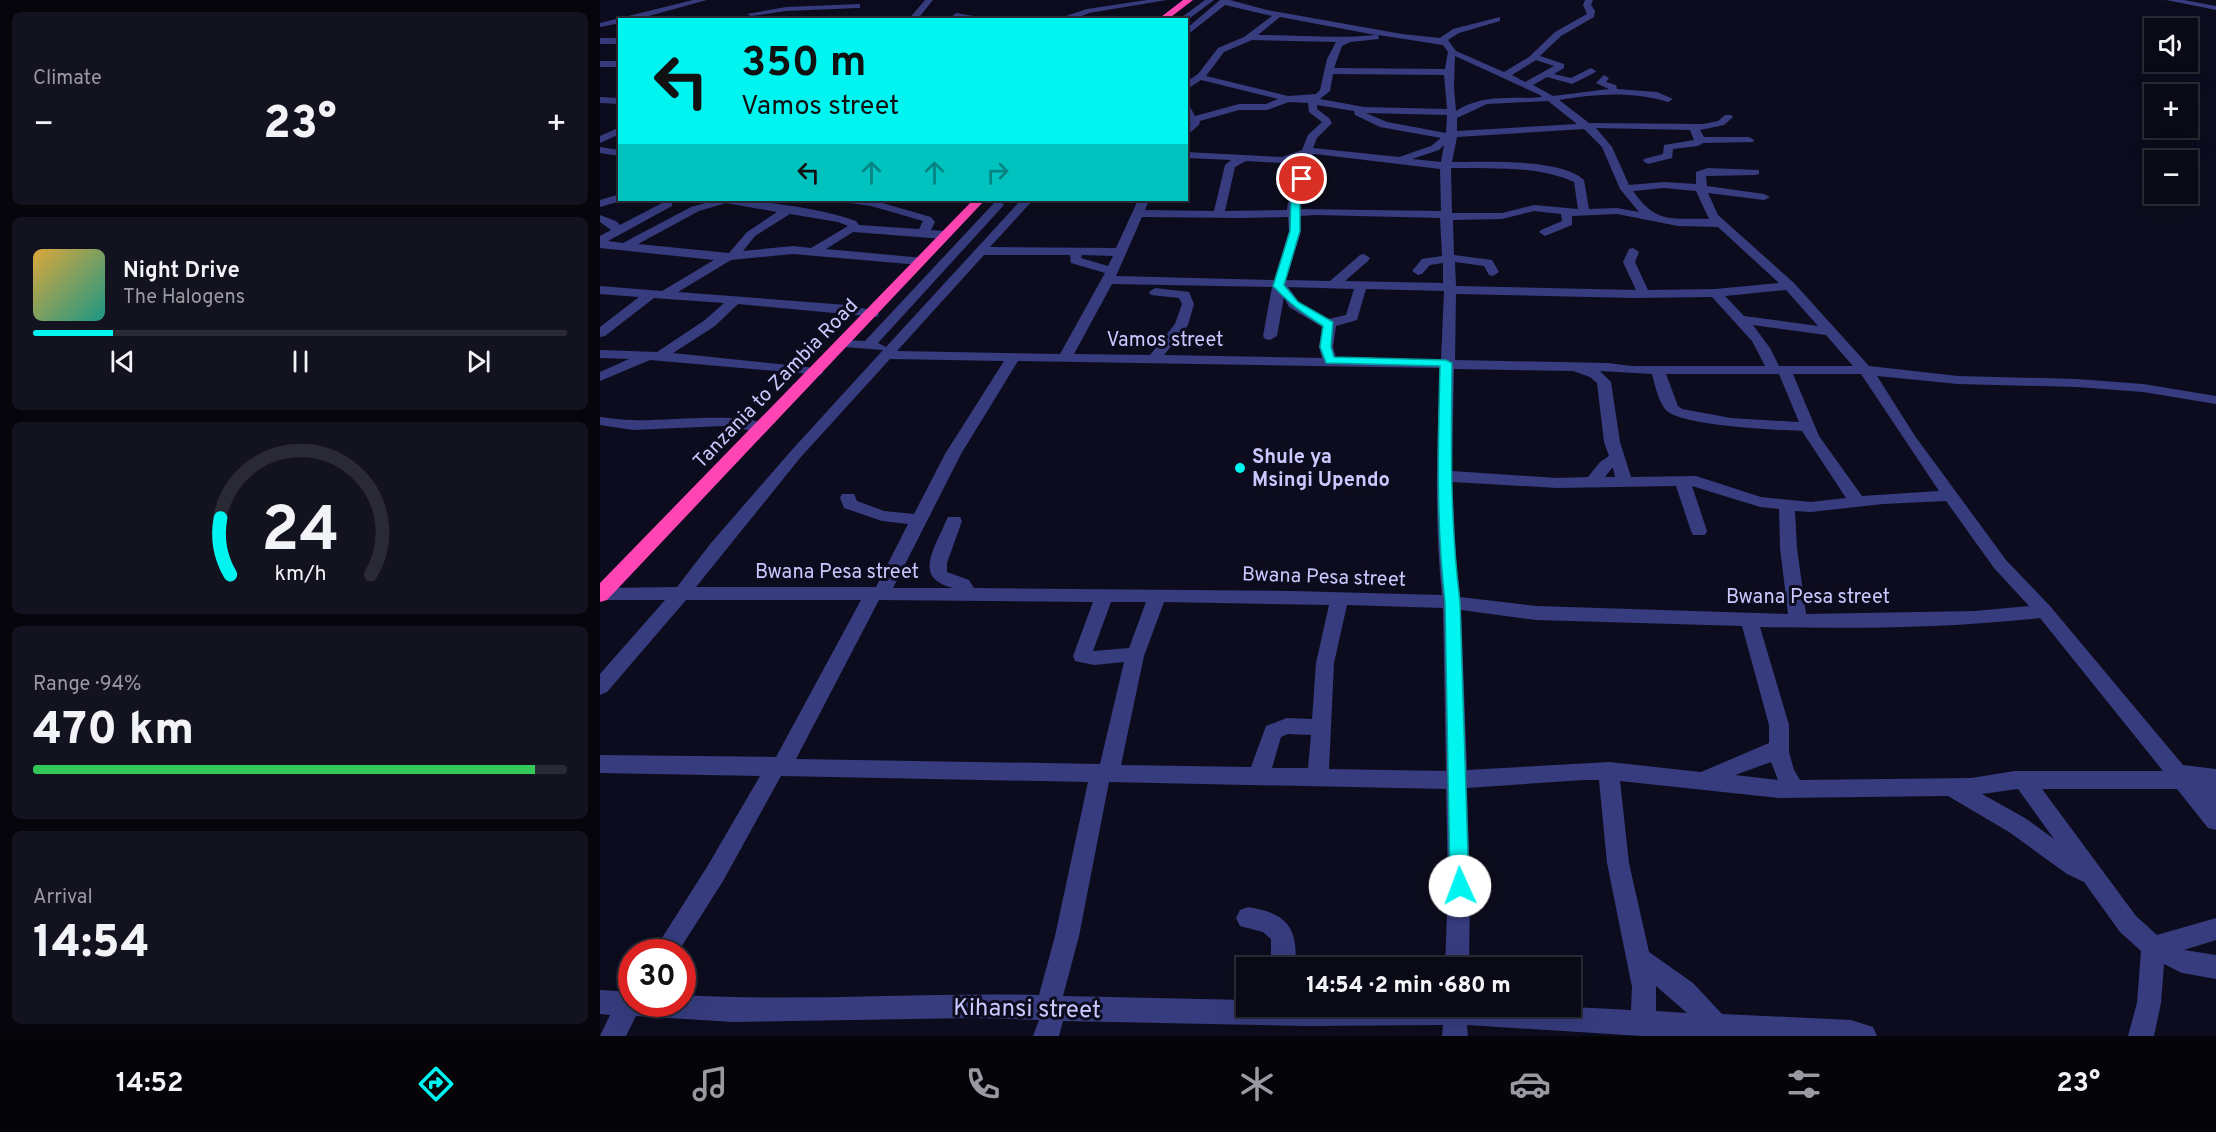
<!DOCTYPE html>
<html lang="en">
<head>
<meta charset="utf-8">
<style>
	:root { --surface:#0a0916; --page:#13121f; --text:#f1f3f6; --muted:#999aa1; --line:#2a2a35; --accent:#00f4f0 }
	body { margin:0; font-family:Overpass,sans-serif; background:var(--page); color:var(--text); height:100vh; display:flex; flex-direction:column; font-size:22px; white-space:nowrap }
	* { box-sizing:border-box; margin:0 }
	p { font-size:20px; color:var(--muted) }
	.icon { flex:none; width:33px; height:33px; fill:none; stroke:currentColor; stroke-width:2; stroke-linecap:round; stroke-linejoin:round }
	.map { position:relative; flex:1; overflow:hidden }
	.side { display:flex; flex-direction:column; gap:12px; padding:12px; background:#06050c; width:600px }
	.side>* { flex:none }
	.hud { position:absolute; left:18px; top:18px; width:570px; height:183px; border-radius:0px; box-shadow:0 6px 24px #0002,0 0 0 2px var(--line); background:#00f4f0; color:#111; overflow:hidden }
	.buttons { position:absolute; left:1544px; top:18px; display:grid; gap:12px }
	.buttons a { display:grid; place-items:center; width:54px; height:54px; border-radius:0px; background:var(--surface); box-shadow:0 6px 24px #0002,0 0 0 2px var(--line); font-size:30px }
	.speed { position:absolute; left:18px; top:939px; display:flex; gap:12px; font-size:30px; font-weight:700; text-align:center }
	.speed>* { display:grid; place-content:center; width:78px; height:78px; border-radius:50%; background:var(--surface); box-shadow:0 6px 24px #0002,0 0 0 2px var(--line); line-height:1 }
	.speed .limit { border:9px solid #d22; background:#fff; color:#111 }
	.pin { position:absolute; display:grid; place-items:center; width:51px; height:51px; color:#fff; margin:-26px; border:3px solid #fff; border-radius:50%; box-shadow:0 2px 6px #0007 }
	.me { position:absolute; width:66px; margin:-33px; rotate:358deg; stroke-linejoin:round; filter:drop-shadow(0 0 4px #0008) }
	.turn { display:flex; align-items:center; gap:21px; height:126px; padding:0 24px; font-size:27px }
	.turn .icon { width:78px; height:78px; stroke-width:2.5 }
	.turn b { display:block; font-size:42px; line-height:51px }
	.lanes { display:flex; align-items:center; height:57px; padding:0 24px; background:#0003; justify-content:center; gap:30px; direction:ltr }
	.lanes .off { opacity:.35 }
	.big { font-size:45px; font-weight:800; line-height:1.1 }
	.side .card { flex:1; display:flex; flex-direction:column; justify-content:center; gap:9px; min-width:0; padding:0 21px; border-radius:9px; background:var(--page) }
	.side .dial { align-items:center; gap:0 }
	.dial svg { height:156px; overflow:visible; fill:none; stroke:var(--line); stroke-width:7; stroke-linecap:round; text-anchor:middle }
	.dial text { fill:var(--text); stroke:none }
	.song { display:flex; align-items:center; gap:18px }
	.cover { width:72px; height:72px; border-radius:9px; background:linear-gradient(135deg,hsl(40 70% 55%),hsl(170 70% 35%)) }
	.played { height:6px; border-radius:3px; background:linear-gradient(90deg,var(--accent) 15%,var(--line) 15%) }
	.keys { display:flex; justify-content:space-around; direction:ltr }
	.heat { display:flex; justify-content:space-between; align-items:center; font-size:33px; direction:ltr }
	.charge { height:9px; border-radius:4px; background:linear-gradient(90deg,#34c759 94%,var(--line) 0) }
	.trip { position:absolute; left:636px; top:957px; width:345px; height:60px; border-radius:0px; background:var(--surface); box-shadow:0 6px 24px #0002,0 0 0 2px var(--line); font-weight:800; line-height:60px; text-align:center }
	.menu { display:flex; height:96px; justify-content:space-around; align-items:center; background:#040409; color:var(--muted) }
	.menu .icon { width:42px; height:42px }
	.menu .current { color:var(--accent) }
	.menu b { font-size:27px; color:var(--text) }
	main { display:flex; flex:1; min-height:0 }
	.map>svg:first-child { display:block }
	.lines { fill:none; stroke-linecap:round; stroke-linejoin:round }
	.minor { fill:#363c7e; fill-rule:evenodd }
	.highway { fill:#ff44b3; fill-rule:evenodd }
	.route { fill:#00f4f0; stroke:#009f9c; stroke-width:1.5 }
	.poi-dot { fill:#00f4f0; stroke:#0d0c1e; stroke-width:2 }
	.labels { text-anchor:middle; stroke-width:6; stroke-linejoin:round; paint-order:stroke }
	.street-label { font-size:20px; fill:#c9c9ff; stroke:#0d0c1e }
	.poi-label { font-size:20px; font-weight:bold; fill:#c9c9ff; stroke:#0d0c1e; text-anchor:start }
	.near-street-label { font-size:24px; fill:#c9c9ff; stroke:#0d0c1e }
</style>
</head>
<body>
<main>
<section class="side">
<div class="card"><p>Climate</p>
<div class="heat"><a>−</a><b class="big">23°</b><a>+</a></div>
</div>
<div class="card">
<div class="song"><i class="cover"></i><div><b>Night Drive</b><p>The Halogens</p></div></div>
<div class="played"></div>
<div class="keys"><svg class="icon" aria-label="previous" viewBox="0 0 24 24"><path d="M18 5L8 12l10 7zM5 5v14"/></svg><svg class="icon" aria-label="pause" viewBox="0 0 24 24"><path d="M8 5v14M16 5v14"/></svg><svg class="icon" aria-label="next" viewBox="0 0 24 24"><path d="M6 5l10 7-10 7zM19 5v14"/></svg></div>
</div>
<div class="card dial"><svg viewBox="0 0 100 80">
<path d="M14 69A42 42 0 1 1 86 69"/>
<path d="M14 69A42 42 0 0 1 9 40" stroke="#00f4f0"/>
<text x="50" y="56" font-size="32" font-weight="700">24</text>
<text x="50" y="72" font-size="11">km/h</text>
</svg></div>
<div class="card"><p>Range · 94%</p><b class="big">470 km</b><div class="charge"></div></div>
<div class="card"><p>Arrival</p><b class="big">14:54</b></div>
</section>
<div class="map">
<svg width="1616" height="1036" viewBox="0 0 1616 1036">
	<rect width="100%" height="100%" fill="#0d0c1e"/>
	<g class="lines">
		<g class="minor">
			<polygon points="93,0 107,0 34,20 20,20 20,23 0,27 0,23"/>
			<polygon points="325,0 333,0 317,20 308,20"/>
			<polygon points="547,0 567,0 489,13 472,20 347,20 356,13 379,17 460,18 487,9"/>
			<polygon points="605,0 614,0 586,21 578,20"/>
			<path d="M620,0H630L667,10L802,34L840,38L853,29L900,17V21L859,33L848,40L856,51L904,72L929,57L955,32L987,14L983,5L985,0H993L991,5L995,11L994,17L961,36L940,56L964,64V68L954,74L971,78L991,68L996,71L994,73L972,84L947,77L933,85L953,96L1009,89L996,83L1004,75L1009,78L1006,82L1016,85L1017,89L1057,92L1073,99L1068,102C1031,91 996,94 959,100L989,123L1103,124L1118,121L1125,115H1131L1133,117L1124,125L1100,130L1104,137H1149L1154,140L1153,142L1103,143L1098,146L1073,149L1072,158L1048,164L1043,161L1044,159L1063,154L1064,145L1094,140L1090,130L996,128L1012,147L1029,185L1064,182L1096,184V172L1108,168L1159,170V174L1155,175L1106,176L1107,186L1164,194L1170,197L1164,200L1108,193L1118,215L1194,283L1269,366L1358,376L1477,379L1543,384L1616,396V404L1543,392L1477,387L1358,384L1277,376L1315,436L1406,560L1450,606L1583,765L1616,769V830L1608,828L1577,789H1442L1536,916L1557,935L1616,918V940L1584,950L1616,955V979L1582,973L1564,964L1561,1003L1554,1036H1528L1537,1003L1541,951L1520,932L1484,882L1467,874L1409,832L1348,796L1179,798L1020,781L1029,863L1049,952L1093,983L1122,1014L1251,1020L1273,1027L1277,1036H1042L867,1025L868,1036H842L843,1025L707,1026L463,1021L459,1036H433L439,1020L372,1018L133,1022L36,1016L26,1036H0L10,1015L0,1014V990L32,992V1004H82V995C201,1002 320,992 439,995L455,936L488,782L181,776L123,881L78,952H53L107,867L160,776L0,773V755L176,757L261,600H86L7,692L0,695V674L65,600H1L0,588L77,587L111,543L190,452L283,350L244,347L239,346L237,343L239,340L265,341L394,203H402L404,205L278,343L286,347L421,200H433L390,247L516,248L538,200H549L545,210L614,211L625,165L631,160L586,158V152L682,157L702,150L708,135L722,122L709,112L708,103L689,102L667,110H639L600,121L599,125L586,136V127L591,123L586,118V104L589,105L595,116L639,104H666L678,99L601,80L586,90V82L598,74L618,48L644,37L672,16L625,5L586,36V29ZM680,17L776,35C737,39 697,35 658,35ZM778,35L843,45L848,52L845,69L734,68L742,46L750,42L779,39ZM652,40L736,42L727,59L720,90L716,94L688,96L606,76L624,52ZM855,56L940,95L942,97C911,100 885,93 856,111L854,88ZM936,60L954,66L925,82L912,75ZM733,74L844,75L847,109L764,107L720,99L730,91ZM948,101L977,124L857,131V118L887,104ZM717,105L754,111L755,115L780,127L841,138L831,146L799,157L713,148L717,138L732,123L729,118L717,109ZM766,113L847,115L846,133L787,122ZM984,129L1002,147L1020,189L1039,212L1017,208L989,209L984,180C961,158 884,162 852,162L857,137ZM844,145L841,162L812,159L839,150ZM715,154L840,169L841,211L699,209C700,195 708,183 706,169L692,160ZM646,161L681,163L696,171C697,184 688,196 687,210L625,211L635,167ZM851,168C892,169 936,165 974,182L978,209L934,205L902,213H852ZM1064,188L1096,191L1109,219C1072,217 1058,226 1033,191ZM934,211L961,214L962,221L941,230L939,232L945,236L972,225V216L1017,214L1078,226L1118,227L1179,283L1115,289L1048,290L1035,262L1039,252L1033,248L1029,249L1023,262L1036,290L856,286L855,262L884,266L889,275L893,276L899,272L892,260L854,255L853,220L902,219ZM716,215L840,218L842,256L822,259L812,271L818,275L822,274L830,265L843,263V283L745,281L768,261L770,258L764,254L760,255L730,281L686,280L701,231L699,216ZM542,217L642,218L688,217L689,231L674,280L516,276ZM384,255H470L471,263L505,273L460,354L297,351ZM482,255L513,256L508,266L481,258ZM512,284L672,287L663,336L665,339L670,340L677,336L684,297L689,307L722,327L719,347L722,358L564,355L588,325L594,304L589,292L555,288L549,292L551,295L579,298L582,304L575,324L550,355L474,354ZM688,287L754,289L746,315L728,319L699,302ZM766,289L844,291L841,360L736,358L733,347L736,326L757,320ZM1186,290L1218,326L1144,316L1125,296ZM856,294L1033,298L1112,297L1152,341L1165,366H1032L1008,363L855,360ZM1153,325L1226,335L1253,366H1179L1170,348ZM290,359L404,361L345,454L314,514L284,511L257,501L254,494H242L240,498L244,508L282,521L308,524L276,587H96L200,458ZM418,361L840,368C837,444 834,519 842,595L691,591L374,588L369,580L347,572V563L362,521L360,517H348L346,521C335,548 312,578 353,588H293L361,454ZM854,369L973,371L990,377L997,383L1004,442L1009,456L1000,462L988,477L957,478L852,471ZM1000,371L1052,374C1055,385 1058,400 1065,409C1077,426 1179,430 1202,431L1246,498L1211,502L1161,497L1096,476L1031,477L1020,442L1011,382ZM1066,374H1179L1199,422L1131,418L1082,409L1078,406ZM1193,374H1261L1339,491L1262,496L1219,436ZM1013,468L1015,477H1005L1012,468ZM852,482L957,488L1076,486L1091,531L1093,535H1105L1107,531L1092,486L1160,507L1179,509L1180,548L1188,614L936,606L860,597L856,558ZM1346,501L1394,568L1429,606L1375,611L1206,614L1197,548L1195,511L1211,512L1283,504ZM279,600L493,602L473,656L475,661L494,665L524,662L500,764L196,759ZM511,602H546L529,648L493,651ZM564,602L729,605L716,663L712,719L687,718L666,726L651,767L521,765L544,656ZM747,605L843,608L846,771L729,769L734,663ZM861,610L936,620L1142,626L1169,725V743L1101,772L1009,762L867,770ZM1440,618L1563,771H1415L1371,778L1200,780L1194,770L1189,752V725L1160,627C1253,629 1347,628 1440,618ZM688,734L711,735L708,768H672L681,737ZM1171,762L1178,780L1135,775ZM983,780H999L1007,863L1032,987L1031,1010L953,1006H646V1000L463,996L479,936L509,782L846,789L848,886L845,968H869L870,886L867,788ZM1418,789L1454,839L1425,818L1382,794ZM1056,986L1087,1013L1056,1011Z"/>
			<polygon points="1566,0 1584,0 1616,6 1616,10"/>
			<polygon points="260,4 260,8 257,8 186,11 151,16 147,14 186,7"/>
			<rect x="0" y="38" width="20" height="6"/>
			<rect x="0" y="61" width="20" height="6"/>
			<polygon points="0,97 20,98 20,104 0,103"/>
			<polygon points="20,127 20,134 0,143 0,136"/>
			<polygon points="0,147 20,150 20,156 0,153"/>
			<polygon points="20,194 20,200 24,200 0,207 0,200"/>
			<path d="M116,200C158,200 216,207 256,221L259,225L319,229L323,221L271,206L243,202L241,200H272L331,217L335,222L331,230L344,231L350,235L344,239L253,232L226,249L324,258L326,261L320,265L193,254L131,260L78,292L247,305L277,311L279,314L277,317L138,304L115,326L73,353L216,368L221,369L223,372L221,375L50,360L0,381V372L29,359L0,358V350L57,352L105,320L124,303L54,298L5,336L0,337V327L39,297L0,294V286L62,291L114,260L0,248V236L11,230L0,222V215L16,221L20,225L64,202H72V206L8,241L23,243L91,207ZM126,203L177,212L147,232L129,253L38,244L99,211ZM190,214L238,222L248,226L211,248L193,246L143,251L155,236Z"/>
			<path d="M0,417C11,418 22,420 33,420C58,422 154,410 168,427L161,432L123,426L33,430L0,425Z"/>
			<path d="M648,907C687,913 699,928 695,968H671V939L663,932L640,926L636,918L640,910Z"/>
		</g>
		<g class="highway">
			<polygon points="583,0 593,0 567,20 557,20"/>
			<polygon points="373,200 385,200 7,600 0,602 0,583"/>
		</g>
	</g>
	<path class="route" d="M699,177L706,179L700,193V231L684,285L698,302L733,322L731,347L734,357L846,360L852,363C851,443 850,523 860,602L869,886L866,892L860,895L853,892L850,886L845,602C836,524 838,445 840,366L726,363L720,347L723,326C701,312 691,305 673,286L690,231L691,193Z"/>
	<circle class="poi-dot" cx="640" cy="468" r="6"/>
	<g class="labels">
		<g class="street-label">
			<text x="565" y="346">Vamos street</text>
			<text transform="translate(175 383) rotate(-46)" y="7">Tanzania to Zambia Road</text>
			<text x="237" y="578">Bwana Pesa street</text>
			<text transform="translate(724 576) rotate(2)" y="7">Bwana Pesa street</text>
			<text x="1208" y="603">Bwana Pesa street</text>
		</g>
		<g class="poi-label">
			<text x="652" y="463">Shule ya<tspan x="652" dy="23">Msingi Upendo</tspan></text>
		</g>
		<g class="near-street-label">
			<text transform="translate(427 1008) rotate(1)" y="8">Kihansi street</text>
		</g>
	</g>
</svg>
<div class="buttons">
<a><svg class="icon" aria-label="sound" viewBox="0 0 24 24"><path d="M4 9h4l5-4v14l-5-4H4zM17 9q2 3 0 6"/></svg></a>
<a>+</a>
<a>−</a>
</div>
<div class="speed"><div class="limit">30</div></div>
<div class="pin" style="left:702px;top:179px;background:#d93025"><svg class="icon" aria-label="arrive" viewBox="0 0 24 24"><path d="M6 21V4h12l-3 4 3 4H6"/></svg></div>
<svg class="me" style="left:860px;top:886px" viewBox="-20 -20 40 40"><circle r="19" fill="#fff"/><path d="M0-13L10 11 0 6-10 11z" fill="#00f4f0"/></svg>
<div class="trip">14:54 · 2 min · 680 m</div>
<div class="hud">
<div class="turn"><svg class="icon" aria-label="left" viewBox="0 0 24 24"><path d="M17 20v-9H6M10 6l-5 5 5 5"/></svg><div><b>350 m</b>Vamos street</div></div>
<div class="lanes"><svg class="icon" aria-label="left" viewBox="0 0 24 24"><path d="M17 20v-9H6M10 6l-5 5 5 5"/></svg><svg class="icon off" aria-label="ahead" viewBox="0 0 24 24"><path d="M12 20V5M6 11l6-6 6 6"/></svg><svg class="icon off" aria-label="ahead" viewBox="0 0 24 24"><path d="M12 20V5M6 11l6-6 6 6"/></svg><svg class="icon off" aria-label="right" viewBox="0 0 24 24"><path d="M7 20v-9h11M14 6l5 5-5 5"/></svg></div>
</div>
</div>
</main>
<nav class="menu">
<b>14:52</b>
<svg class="icon current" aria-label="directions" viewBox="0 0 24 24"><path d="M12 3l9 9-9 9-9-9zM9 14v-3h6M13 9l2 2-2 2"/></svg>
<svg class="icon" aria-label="music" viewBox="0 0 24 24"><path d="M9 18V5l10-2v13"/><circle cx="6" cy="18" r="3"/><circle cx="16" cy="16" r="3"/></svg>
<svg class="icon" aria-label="phone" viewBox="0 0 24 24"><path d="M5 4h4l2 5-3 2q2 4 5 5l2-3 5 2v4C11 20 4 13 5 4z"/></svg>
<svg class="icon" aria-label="climate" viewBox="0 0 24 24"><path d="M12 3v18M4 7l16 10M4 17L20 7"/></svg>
<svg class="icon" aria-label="car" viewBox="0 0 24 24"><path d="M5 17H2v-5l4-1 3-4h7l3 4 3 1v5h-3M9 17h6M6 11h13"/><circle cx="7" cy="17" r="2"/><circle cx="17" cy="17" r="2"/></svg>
<svg class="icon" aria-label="filters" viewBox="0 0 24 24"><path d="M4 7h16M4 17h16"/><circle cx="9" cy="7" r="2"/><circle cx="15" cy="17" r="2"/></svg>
<b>23°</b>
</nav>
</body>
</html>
